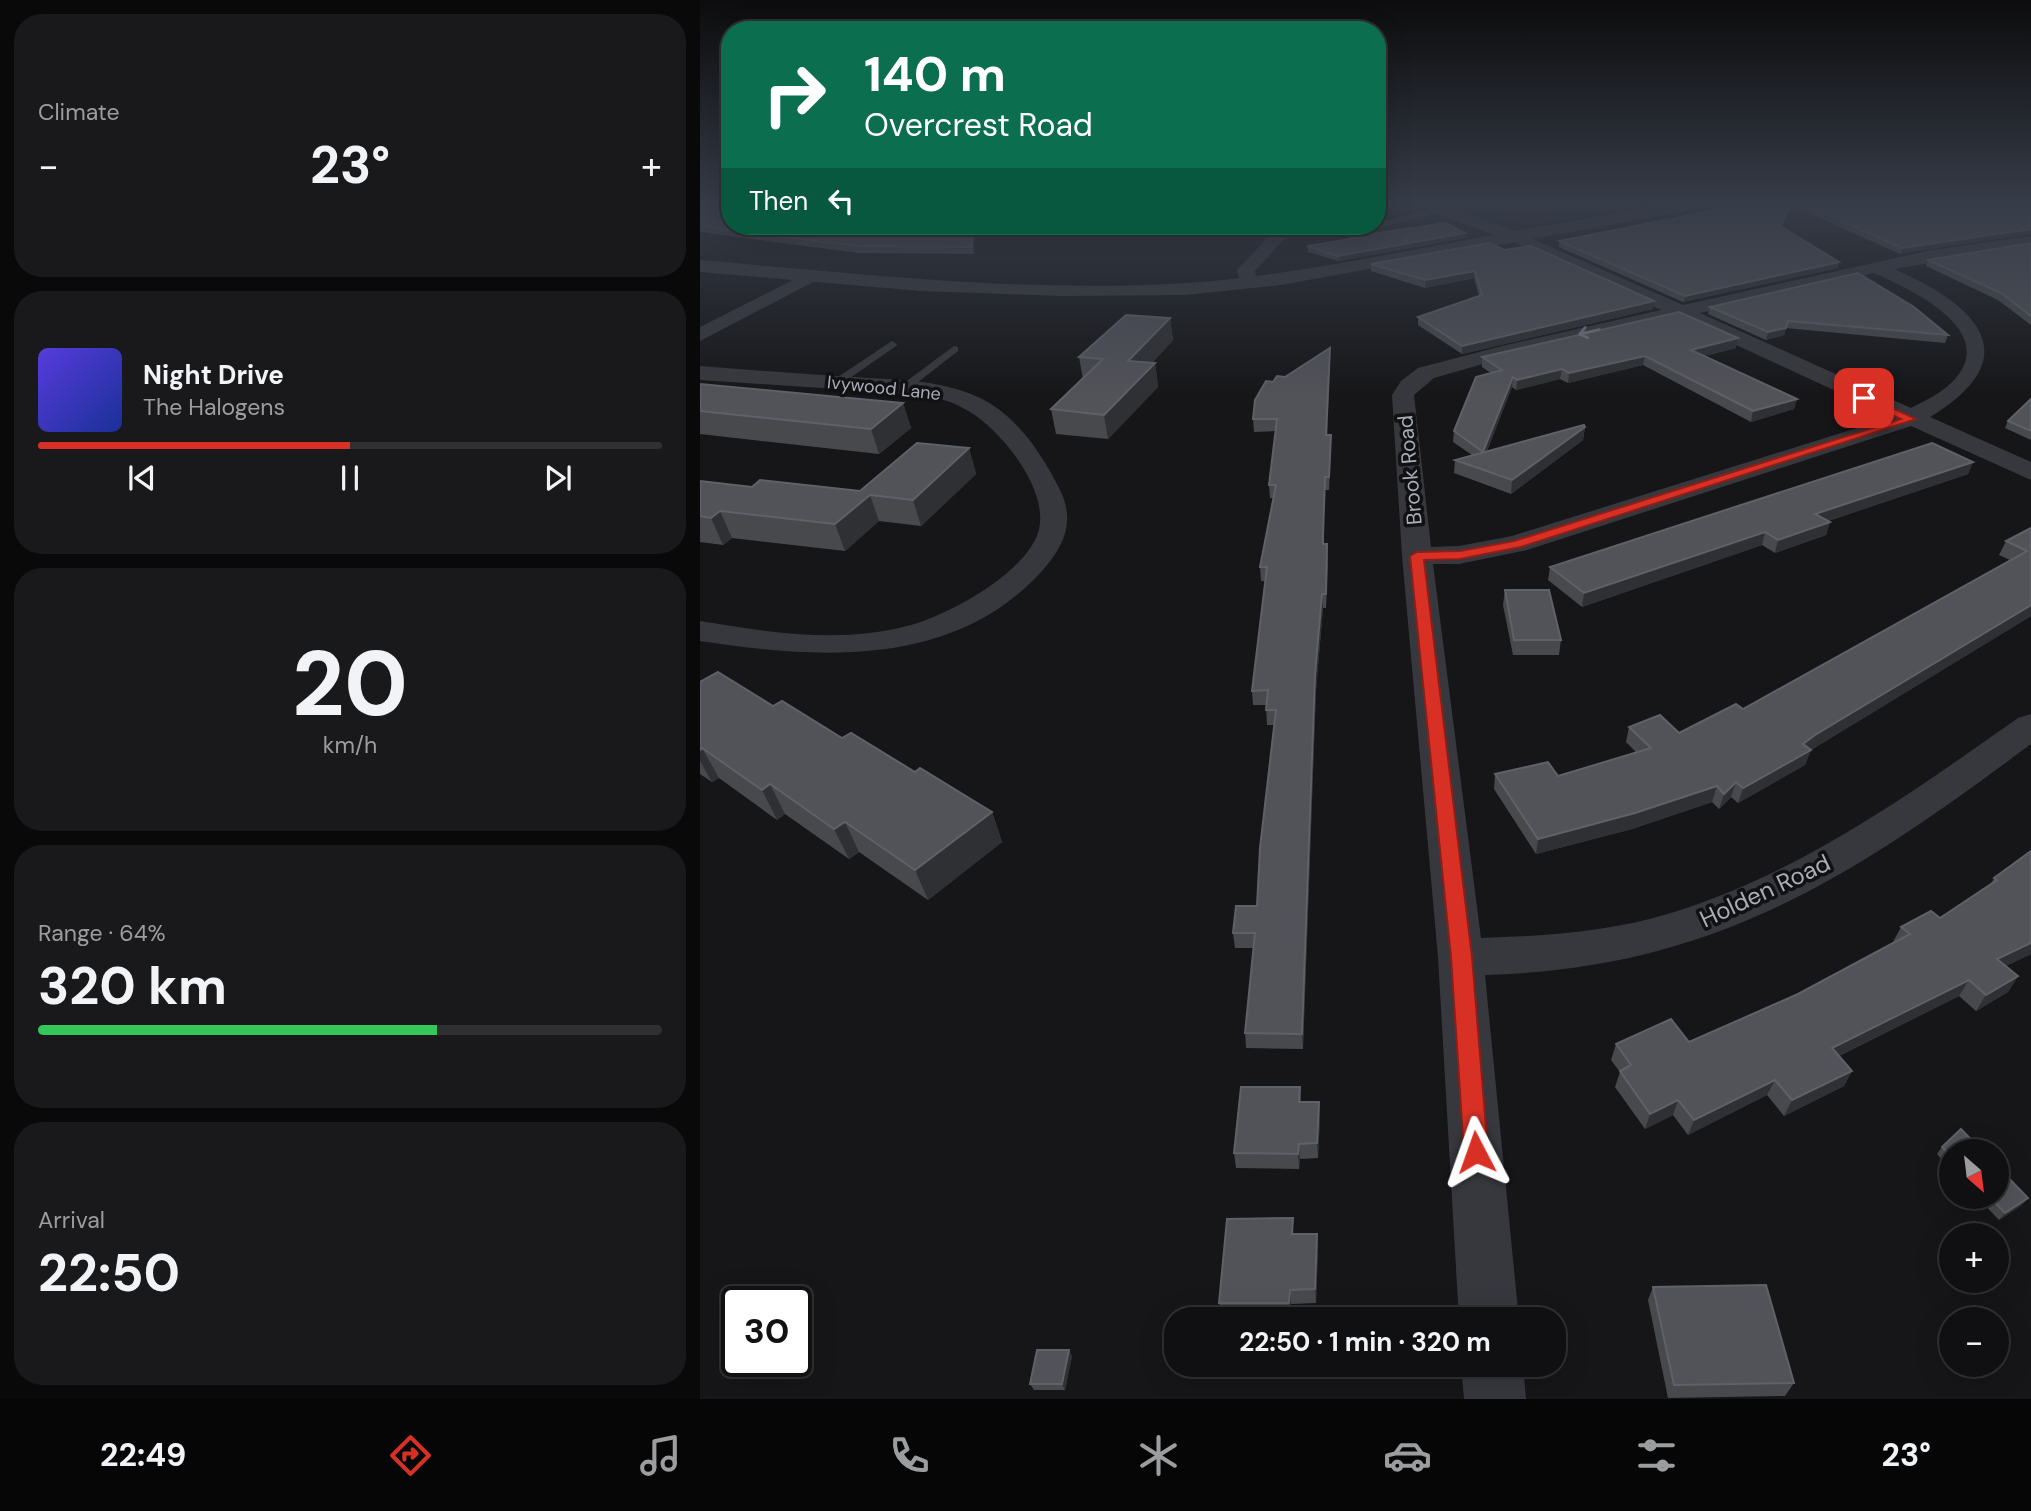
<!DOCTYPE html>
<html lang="en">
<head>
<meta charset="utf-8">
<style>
	:root { --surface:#101012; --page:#19191b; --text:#f1f3f6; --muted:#9c9d9f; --line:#303032; --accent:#d93025 }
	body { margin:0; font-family:"DM Sans",sans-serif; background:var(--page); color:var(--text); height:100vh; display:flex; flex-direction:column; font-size:26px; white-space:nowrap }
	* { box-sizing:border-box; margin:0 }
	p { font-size:23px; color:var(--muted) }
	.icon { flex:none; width:38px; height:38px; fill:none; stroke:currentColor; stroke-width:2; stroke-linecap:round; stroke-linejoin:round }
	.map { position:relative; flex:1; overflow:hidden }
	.panel { display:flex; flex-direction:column; gap:14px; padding:14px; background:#09090a; width:700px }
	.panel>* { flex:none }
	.hud { position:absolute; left:21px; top:21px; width:665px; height:214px; border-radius:28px; box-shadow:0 7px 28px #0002,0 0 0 2px var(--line); background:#0b6e4f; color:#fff; overflow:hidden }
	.needle { width:46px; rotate:152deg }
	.buttons { position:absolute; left:1239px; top:1139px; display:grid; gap:14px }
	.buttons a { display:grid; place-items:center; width:70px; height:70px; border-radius:50%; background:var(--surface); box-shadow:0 7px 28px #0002,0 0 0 2px var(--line); font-size:35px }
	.speed { position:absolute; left:21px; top:1286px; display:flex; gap:14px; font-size:35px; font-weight:700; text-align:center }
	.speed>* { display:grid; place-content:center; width:91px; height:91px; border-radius:50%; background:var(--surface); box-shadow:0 7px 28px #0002,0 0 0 2px var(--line); line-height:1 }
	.speed .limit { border:4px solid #111; border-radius:10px; background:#fff; color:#111 }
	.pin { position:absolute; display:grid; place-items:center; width:60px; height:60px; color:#fff; margin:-30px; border-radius:14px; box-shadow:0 4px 10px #0006 }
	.me { position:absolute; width:77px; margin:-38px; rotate:356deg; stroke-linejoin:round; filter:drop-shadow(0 0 5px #0008) }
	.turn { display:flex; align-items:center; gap:24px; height:147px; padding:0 28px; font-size:32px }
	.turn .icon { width:91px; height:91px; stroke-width:2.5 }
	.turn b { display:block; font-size:49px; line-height:60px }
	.then { display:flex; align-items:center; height:66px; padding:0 28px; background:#0003; gap:14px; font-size:26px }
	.big { font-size:52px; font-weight:700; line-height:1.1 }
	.panel .card { flex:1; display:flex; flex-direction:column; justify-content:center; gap:10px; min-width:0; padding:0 24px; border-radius:28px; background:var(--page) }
	.panel .dial { align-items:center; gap:0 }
	.dial b { font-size:91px; line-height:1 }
	.song { display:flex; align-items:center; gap:21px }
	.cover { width:84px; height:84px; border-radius:10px; background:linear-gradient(135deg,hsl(250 70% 55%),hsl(230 70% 35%)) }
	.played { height:7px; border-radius:4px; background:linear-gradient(90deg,var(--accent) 50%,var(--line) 50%) }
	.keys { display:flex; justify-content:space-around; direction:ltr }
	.heat { display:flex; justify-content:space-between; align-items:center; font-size:38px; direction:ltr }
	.charge { height:10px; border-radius:5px; background:linear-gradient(90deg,#34c759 64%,var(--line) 0) }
	.trip { position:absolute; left:464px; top:1307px; width:402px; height:70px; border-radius:28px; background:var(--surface); box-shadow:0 7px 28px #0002,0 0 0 2px var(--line); font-weight:700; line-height:70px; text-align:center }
	.menu { display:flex; height:112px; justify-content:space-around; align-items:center; background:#060607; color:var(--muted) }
	.menu .icon { width:49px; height:49px }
	.menu .active { color:var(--accent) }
	.menu b { font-size:32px; color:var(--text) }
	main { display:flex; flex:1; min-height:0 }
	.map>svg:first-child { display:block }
	.built { fill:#222225 }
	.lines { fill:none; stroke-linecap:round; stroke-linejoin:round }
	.service { fill:#37383d; fill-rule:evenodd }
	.minor { fill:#37383d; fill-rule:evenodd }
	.tertiary { fill:#37383d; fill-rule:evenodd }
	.wall { fill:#47494d }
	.shaded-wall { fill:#2f3033 }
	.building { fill:#525359; stroke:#5f6168; stroke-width:2 }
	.oneway { stroke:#757881 }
	.route { fill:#d93025; stroke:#8d1f18; stroke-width:2 }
	.labels { text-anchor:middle; stroke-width:7; stroke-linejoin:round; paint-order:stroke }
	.far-street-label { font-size:18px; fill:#a8adb8; stroke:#111113 }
	.street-label { font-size:21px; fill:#a8adb8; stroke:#111113 }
	.near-street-label { font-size:24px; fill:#a8adb8; stroke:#111113 }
</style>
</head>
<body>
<main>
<section class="panel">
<div class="card"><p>Climate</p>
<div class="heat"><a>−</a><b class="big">23°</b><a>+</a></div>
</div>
<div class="card">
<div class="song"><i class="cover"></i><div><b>Night Drive</b><p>The Halogens</p></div></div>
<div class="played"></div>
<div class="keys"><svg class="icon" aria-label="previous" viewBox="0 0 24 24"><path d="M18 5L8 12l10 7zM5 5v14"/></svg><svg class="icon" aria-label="pause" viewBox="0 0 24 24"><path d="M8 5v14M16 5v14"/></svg><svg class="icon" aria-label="next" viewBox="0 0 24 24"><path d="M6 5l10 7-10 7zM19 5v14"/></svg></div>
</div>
<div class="card dial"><b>20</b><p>km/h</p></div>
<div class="card"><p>Range · 64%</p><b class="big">320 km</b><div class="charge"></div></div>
<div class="card"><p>Arrival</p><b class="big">22:50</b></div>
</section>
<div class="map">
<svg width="1331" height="1399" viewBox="0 0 1331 1399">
	<rect width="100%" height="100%" fill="#161618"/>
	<polygon class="built" points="730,201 968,201 836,225 791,221"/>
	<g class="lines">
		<g class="service">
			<polygon points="738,208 741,212 686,226 665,235 658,233 680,222"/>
			<polygon points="192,341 197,344 196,346 140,385 132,385 132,381"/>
			<polygon points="254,346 258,347 258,351 208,390 200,390 200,386"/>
		</g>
		<g class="minor">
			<polygon points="579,226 596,226 555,271 557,283 555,287 541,287 537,270"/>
			<path d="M817,232L983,305L1232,250L1331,236V246L1194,269C1275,304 1331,356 1230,417L1331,462V480L1211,426L827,550L759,564H733L781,938C845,936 910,932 971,913C1099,874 1210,794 1318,718L1331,714V744C1154,876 1014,969 785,975L819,1320H759L738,957L702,556L692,395L701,381L718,368L802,346L961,310L811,241V233ZM1174,273C1207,288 1293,326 1259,374C1248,390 1228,399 1211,408L1000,313ZM978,318L1192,417L812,536L759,546L731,547L714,395L734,378L807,357Z"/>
			<polygon points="109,272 115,273 118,277 115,281 0,341 0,327"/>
			<path d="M0,366C51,370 102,374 153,377C195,380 238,379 278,397C315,414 340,451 358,486C376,519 366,544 342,571C253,669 118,659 0,641V621C67,632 140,644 207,626C247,616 324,574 338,533C352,491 298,425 263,408C247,399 230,396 212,394L0,380Z"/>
			<polygon points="761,1365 823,1365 826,1399 764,1399"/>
		</g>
		<path class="tertiary" d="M703,201H729L817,231L982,201H1021L1013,206L581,285L485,295L362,296L221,291L0,272V260C161,274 324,293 486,283C590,276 692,253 794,235Z"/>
	</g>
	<g class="wall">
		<polygon points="0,201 274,226 274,254 159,253 0,232"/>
		<polygon points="1016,201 1316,201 1200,254 1092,206 1081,227 1139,262 1138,268 983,302 859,247 859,241 1016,210 1012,209 1013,203"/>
		<polygon points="627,226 668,226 659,231 668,235 765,233 765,238 638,261 608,252 607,246 651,239"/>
		<polygon points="1331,243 1331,325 1298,300 1226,266 1228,260"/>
		<polygon points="805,250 953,309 762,354 718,325 718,317 779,296 774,278 725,288 671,271 671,264"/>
		<polygon points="1010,307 1248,335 1245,343 1086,328 1084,335 1066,340 1008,314"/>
		<polygon points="470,318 473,340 452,363 455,363 458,387 408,439 356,434 351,409 383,379 379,357"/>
		<polygon points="630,348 627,435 631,435 631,447 629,490 625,490 623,543 628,557 626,608 623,608 616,690 603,1049 546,1048 545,1033 553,948 535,948 533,933 557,906 575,725 567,725 566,705 553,705 552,691 565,581 561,581 560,567 573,498 570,498 569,485 576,431 554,432 553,419 573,382 585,377"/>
		<polygon points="1036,348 1004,356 1097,399 1094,409 1051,422 943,365 868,383 860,379 816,390 812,387 787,451 885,427 883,440 811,494 754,473 755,460 772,455 753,442 754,431 791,373 782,367 782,357"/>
		<polygon points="0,384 203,403 211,428 179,454 0,434"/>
		<polygon points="1331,399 1331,440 1305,428 1308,421"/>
		<polygon points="269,448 276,474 221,526 179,521 145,551 32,538 23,545 0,542 0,481 52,487 160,491"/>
		<polygon points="1273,462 1268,474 1128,521 1130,522 1126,535 1075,553 1062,545 882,607 848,580 850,567"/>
		<polygon points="1331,528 1331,616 1111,750 1105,765 1038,803 1031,797 1019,809 1012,802 932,829 836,854 794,789 795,774 858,776 936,752 926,742 929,727 979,733 1043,709 1310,560 1299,555 1306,541"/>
		<polygon points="805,590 861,640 859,655 813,655 803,605"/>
		<polygon points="0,682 73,706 215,772 292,812 302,842 228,900 159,852 149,859 85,814 77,820 19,778 12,782 0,774"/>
		<polygon points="1331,851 1331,954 1306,966 1318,976 1308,992 1276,1011 1259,996 1139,1056 1152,1071 1144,1086 1084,1116 1067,1095 988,1135 973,1115 945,1129 915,1087 920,1072 911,1060 916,1044 989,1042 1098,994 1194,943 1193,942 1201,927 1240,918 1291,884 1294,878"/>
		<polygon points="600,1087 601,1102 619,1102 620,1117 618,1158 600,1159 599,1169 536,1168 534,1153"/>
		<polygon points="1242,1147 1251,1152 1251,1170 1237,1154"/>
		<polygon points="1277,1197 1297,1197 1322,1205 1299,1220"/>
		<polygon points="594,1234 618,1248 616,1303 591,1304 590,1316 522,1316 519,1303"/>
		<polygon points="953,1287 1094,1383 1085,1396 968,1398 948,1300"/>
		<polygon points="372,1356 365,1390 334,1390 330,1384"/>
	</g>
	<g class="shaded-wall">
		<polygon points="693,201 696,201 695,203 683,219 677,221 677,217"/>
		<polygon points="1094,201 1092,206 1079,232 1080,226"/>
		<polygon points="272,226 274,226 274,254 272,247"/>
		<polygon points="658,226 668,226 655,232 655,227"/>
		<polygon points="1331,229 1331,234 1200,254 1202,248"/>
		<polygon points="765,233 765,238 638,261 638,256"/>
		<polygon points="1139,262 1138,268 983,302 985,296"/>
		<polygon points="775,271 774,278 725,288 725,280"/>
		<polygon points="954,301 953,309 762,354 762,346"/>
		<polygon points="470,318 473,340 432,384 428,361"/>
		<polygon points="1086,328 1084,335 1066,340 1068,332"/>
		<polygon points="1038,338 1036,348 989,359 991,350"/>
		<polygon points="630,348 630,359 627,447 626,435"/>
		<polygon points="945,356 943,365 868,383 869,373"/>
		<polygon points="455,363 458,387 408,439 404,415"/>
		<polygon points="862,369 860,379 816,390 817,380"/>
		<polygon points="813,377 812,387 782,463 783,452"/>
		<polygon points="1097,399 1094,409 1051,422 1053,411"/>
		<polygon points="203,403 211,428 179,454 171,429"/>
		<polygon points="885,427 883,440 811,494 812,480"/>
		<polygon points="631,435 631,447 629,490 629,477"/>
		<polygon points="269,448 276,474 221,526 213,500"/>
		<polygon points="1273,462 1268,474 1111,527 1115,514"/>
		<polygon points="170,495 179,521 145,551 135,524"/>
		<polygon points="20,511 32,538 23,545 11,518"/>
		<polygon points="1130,522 1126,535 1075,553 1078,540"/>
		<polygon points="1065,532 1062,545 882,607 884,593"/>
		<polygon points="627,544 628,557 626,608 626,594"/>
		<polygon points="622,594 623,608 616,690 603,1049 602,1034 615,675"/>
		<polygon points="1331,605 1331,616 1111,750 1105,765 1038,803 1043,788 1115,735"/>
		<polygon points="2,748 19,778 12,782 0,761 0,750"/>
		<polygon points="1036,782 1031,797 1019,809 1024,794"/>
		<polygon points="70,784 85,814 77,820 62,790"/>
		<polygon points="1017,786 1012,802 932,829 836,854 838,839"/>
		<polygon points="292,812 302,842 228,900 215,870"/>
		<polygon points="145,822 159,852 149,859 134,829"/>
		<polygon points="1331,943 1331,954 1287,975 1297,959"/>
		<polygon points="1318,976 1308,992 1276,1011 1286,995"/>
		<polygon points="1269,980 1259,996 1124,1063 1132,1048"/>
		<polygon points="1152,1071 1144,1086 1084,1116 1092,1100"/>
		<polygon points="1075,1080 1067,1095 988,1135 994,1120"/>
		<polygon points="978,1100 973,1115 945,1129 950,1114"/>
		<polygon points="619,1102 620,1117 618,1158 617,1143"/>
		<polygon points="599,1144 600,1159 599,1169 598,1154"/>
		<polygon points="1328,1198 1322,1205 1299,1220 1305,1213"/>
		<polygon points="617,1234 618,1248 616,1303 615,1289"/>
		<polygon points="590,1290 591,1304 590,1316 589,1303"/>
		<polygon points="369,1350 372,1356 365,1390 362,1384"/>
	</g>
	<g class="building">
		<polygon points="0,201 30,201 30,226 272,226 272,247 157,246 0,226"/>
		<polygon points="677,201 693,201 683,214 677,217"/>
		<polygon points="1016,201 1093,201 1080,226 1139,262 985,296 859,241 1026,208 1013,203"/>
		<polygon points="1096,201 1316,201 1331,207 1331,229 1202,248"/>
		<polygon points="745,223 765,233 638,256 607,246 657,238 636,226 658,226 655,227 657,231 668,231 665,235"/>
		<polygon points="789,243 805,250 831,246 954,301 762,346 718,317 782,295 775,271 725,280 671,264"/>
		<polygon points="1331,243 1331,316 1301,293 1228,260"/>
		<polygon points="1158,273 1214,307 1248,335 1088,321 1086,328 1068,332 1010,307"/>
		<polygon points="979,312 1038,338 991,350 1097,399 1053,411 945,356 869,373 862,369 817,380 813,377 783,452 754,431 776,377 802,370 782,357"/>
		<polygon points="426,315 470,318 428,361 455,363 404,415 351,409 403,359 379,357"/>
		<polygon points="630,348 626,435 631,435 629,477 625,477 623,536 623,544 627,544 626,594 622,594 615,675 602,1034 545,1033 555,933 533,933 536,906 557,906 560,848 576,710 566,710 568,690 552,691 567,567 560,567 576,485 569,485 577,419 553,419 555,400 566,381 573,382 577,376 585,377"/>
		<polygon points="0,384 203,403 171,429 0,411"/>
		<polygon points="1331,399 1331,431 1308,421"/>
		<polygon points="884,425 885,427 812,480 755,460"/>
		<polygon points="217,443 269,448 213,500 170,495 135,524 20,511 11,518 0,516 0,481 52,487 60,480 160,491"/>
		<polygon points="1232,443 1273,462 1115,514 1130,522 1078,540 1065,532 884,593 850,567"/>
		<polygon points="1331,528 1331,605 1115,735 1103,744 1111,750 1043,788 1036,782 1024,794 1017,786 935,813 838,839 795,774 848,762 858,776 951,748 929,727 960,715 979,733 1036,704 1043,709 1327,551 1306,541"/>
		<polygon points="805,590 849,590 861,640 814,640"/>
		<polygon points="18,672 73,706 82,701 142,738 151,733 215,772 220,768 292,812 215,870 145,822 134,829 70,784 62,790 2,748 0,750 0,682"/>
		<polygon points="1331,851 1331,943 1297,959 1318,976 1286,995 1269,980 1132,1048 1152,1071 1092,1100 1075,1080 994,1120 978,1100 950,1114 920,1071 931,1065 916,1044 971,1019 989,1042 1098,994 1210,934 1201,927 1231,911 1240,918 1297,880 1294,878"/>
		<polygon points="541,1087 600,1087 599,1102 619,1102 617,1143 599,1144 598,1154 534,1153"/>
		<polygon points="1261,1129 1283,1152 1251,1152 1251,1156 1242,1147"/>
		<polygon points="1297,1166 1328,1198 1305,1213 1290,1197 1297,1197"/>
		<polygon points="593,1218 592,1234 617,1234 615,1289 590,1290 589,1303 519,1303 527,1219"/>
		<polygon points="1066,1285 1094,1383 974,1385 953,1287"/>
		<polygon points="337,1350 369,1350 362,1384 330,1384"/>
	</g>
	<defs><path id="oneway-shaft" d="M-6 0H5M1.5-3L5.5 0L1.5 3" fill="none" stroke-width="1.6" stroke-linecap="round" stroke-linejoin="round" transform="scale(1.75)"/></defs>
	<use class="oneway" href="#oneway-shaft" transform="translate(889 332) rotate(167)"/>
	<linearGradient id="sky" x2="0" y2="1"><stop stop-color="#0c0c0d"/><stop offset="0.51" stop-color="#363c48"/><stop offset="1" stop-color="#363c48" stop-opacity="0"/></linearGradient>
	<rect width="1331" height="397" fill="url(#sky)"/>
	<polygon class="route" points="1164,395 1216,419 821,547 760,559 724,560 772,957 788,1152 784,1160 776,1164 767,1160 764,1152 751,957 710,556 717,552 760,551 814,541 1201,419 1161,400 1161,396"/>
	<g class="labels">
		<g class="far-street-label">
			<text transform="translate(184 388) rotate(6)" y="6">Ivywood Lane</text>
		</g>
		<g class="street-label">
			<text transform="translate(710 470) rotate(-95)" y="7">Brook Road</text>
		</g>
		<g class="near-street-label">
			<text transform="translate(1065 891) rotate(-25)" y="8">Holden Road</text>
		</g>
	</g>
</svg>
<div class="buttons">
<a><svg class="needle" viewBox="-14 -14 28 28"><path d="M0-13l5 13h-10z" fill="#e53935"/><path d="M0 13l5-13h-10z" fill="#9c9d9f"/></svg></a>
<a>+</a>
<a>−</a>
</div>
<div class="speed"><div class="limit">30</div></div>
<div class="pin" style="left:1164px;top:398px;background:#d93025"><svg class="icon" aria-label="arrive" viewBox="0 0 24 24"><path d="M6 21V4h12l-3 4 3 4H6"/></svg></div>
<svg class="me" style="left:776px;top:1152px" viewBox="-20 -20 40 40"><path d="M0-17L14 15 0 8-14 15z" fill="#d93025" stroke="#fff" stroke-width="4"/></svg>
<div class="trip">22:50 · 1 min · 320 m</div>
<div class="hud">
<div class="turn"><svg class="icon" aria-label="right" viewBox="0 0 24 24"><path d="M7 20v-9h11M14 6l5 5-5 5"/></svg><div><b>140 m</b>Overcrest Road</div></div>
<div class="then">Then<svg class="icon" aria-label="left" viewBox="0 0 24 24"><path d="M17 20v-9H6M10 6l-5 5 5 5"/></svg></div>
</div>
</div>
</main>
<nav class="menu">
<b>22:49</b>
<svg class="icon active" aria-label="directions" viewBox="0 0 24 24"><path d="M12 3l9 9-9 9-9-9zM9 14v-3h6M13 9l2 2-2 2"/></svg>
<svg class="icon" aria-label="music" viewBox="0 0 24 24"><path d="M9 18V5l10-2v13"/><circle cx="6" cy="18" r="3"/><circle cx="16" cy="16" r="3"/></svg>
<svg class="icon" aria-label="phone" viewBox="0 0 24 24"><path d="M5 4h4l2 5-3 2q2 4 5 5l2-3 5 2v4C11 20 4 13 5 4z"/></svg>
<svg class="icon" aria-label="climate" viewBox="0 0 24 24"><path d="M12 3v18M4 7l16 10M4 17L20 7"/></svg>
<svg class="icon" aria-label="car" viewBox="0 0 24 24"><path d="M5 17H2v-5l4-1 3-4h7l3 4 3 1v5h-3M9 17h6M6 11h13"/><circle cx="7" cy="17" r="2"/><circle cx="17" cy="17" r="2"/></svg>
<svg class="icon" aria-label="filters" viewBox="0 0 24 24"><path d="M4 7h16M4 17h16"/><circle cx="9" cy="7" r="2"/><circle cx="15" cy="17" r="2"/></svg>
<b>23°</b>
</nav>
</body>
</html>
